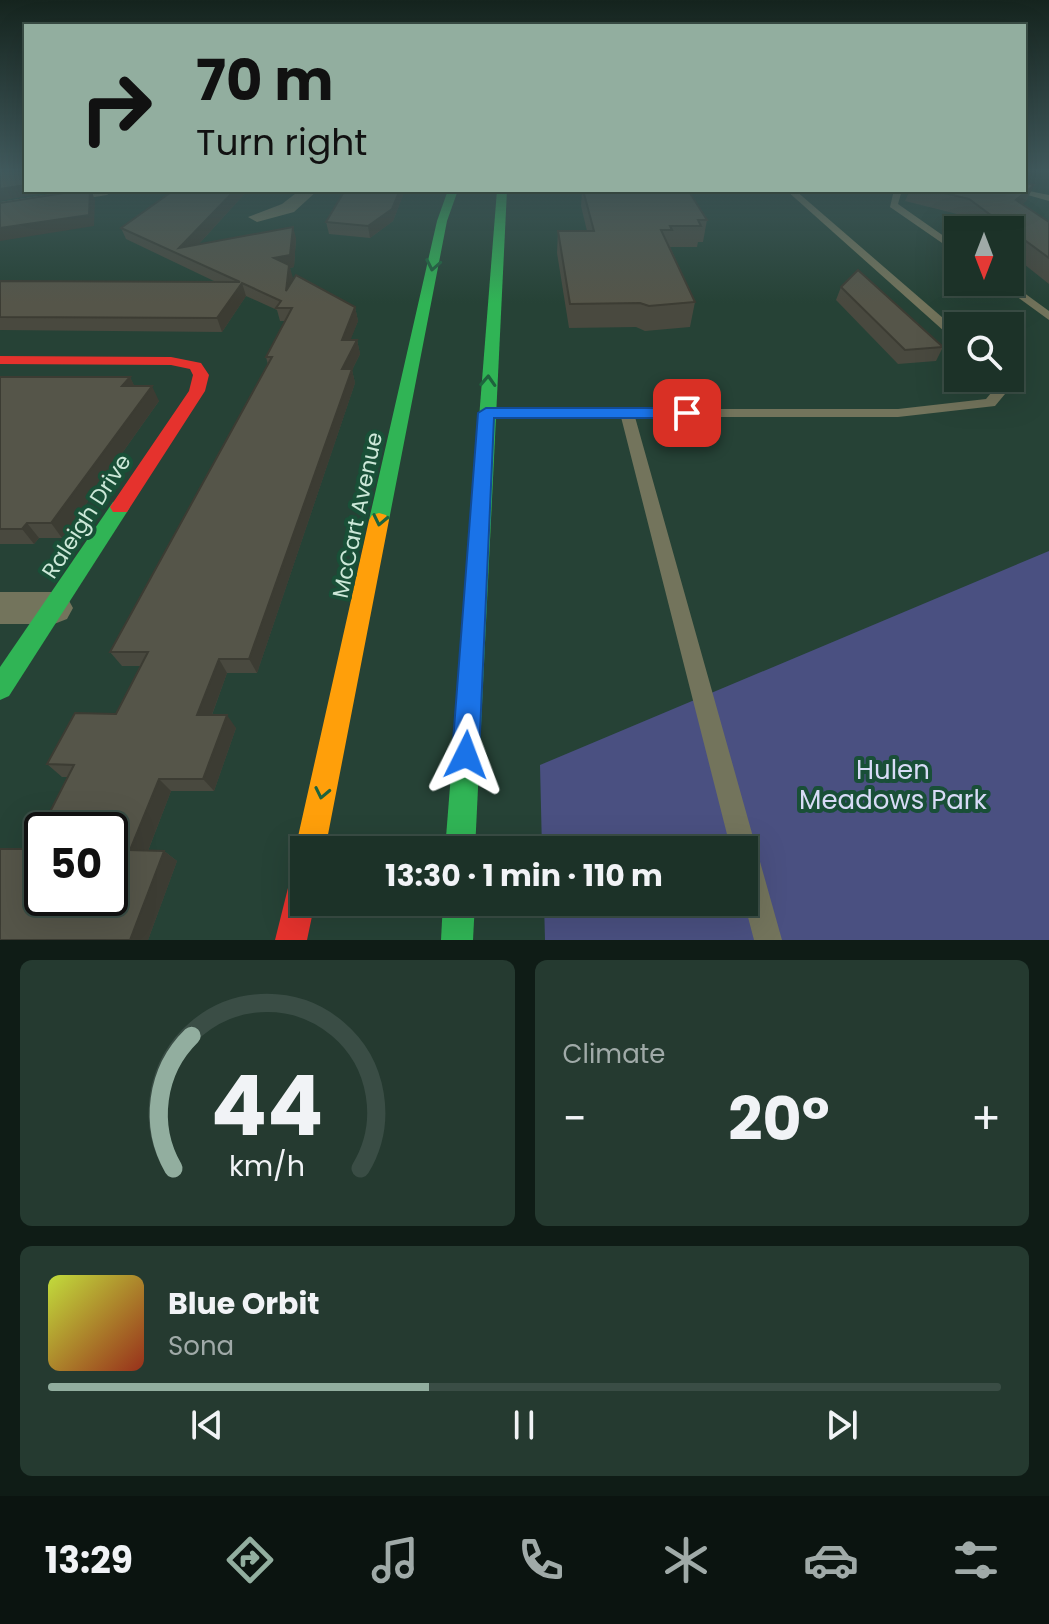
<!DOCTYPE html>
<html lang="en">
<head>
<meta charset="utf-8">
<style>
	:root { --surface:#1c3228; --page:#253a30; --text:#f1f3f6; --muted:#a0aaa8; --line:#3a4d45; --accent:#92ae9f }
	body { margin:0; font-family:Poppins,sans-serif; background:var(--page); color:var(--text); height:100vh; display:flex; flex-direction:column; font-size:30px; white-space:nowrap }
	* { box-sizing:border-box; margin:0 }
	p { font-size:26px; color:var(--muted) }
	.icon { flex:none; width:44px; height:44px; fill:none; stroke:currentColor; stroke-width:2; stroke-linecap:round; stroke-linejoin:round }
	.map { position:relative; height:940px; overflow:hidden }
	.details { display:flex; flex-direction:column; gap:20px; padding:20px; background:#0f1c16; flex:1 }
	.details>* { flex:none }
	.hud { position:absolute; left:24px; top:24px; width:1002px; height:168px; border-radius:0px; box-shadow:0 8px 32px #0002,0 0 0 2px var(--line); background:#92ae9f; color:#111; overflow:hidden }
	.needle { width:52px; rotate:180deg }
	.fabs { position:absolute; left:944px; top:216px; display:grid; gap:16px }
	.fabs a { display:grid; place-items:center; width:80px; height:80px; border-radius:0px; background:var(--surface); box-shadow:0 8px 32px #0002,0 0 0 2px var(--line); font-size:40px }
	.speed { position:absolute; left:24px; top:812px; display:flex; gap:16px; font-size:40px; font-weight:700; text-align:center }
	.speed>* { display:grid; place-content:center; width:104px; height:104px; border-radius:50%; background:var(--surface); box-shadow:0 8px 32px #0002,0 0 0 2px var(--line); line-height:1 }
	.speed .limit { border:4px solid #111; border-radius:12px; background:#fff; color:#111 }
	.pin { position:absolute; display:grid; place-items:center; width:68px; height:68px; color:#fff; margin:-34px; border-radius:16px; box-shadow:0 4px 12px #0006 }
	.me { position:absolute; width:88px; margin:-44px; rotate:3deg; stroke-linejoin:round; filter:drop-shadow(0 0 6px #0008) }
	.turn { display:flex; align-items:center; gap:28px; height:168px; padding:0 40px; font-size:36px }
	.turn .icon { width:104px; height:104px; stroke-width:2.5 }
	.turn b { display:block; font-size:56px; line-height:68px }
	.big { font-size:60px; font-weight:700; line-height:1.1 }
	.details .tile { flex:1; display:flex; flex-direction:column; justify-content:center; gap:12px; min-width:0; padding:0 28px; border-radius:12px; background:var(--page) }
	.details .dial { align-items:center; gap:0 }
	.dial svg { height:208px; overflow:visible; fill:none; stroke:var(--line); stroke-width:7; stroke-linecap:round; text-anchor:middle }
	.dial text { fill:var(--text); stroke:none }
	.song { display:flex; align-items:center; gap:24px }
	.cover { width:96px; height:96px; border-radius:12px; background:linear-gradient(135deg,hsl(70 70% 55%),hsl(10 70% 35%)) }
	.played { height:8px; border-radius:4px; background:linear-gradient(90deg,var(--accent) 40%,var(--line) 40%) }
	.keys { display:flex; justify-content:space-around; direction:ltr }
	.heat { display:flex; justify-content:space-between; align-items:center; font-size:44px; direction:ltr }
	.details .tiles { flex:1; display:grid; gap:20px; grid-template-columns:1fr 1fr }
	.tile:last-child { grid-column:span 2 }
	.trip { position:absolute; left:290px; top:836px; width:468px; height:80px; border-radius:0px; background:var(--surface); box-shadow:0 8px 32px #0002,0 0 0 2px var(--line); font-weight:700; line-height:80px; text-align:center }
	.dock { display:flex; height:128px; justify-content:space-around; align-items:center; background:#0b1410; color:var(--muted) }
	.dock .icon { width:56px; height:56px }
	.dock .current { color:var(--accent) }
	.dock b { font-size:36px; color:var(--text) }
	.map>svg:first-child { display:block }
	.green { fill:#4a5081 }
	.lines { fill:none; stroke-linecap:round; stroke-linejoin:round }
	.lane { fill:#73745c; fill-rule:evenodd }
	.street { fill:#73745c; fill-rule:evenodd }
	.fast { fill:#30b455; fill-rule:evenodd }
	.slow { fill:#ff9f0a; fill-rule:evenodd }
	.jam { fill:#e5322d; fill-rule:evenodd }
	.wall { fill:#49493f }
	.shaded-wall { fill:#3c3c33 }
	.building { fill:#555549; stroke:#3c3c33; stroke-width:2; fill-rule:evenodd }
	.oneway { stroke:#1e633d }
	.route { fill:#1a73e8; stroke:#114b97; stroke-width:2 }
	.labels { text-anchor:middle; stroke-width:8; stroke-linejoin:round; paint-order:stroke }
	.street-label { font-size:22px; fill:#cce8d8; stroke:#194f37 }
	.near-park-label { font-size:26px; fill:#d8dbf6; stroke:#194f37 }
</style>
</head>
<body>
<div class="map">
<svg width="1049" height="940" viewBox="0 0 1049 940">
	<rect width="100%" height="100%" fill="#264236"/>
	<polygon class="green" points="1049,551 1049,940 545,940 544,902 744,902 744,850 542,850 540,765"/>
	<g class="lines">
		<g class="lane">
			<polygon points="786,190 795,190 958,331 958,341 954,340"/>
			<polygon points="894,190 902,190 898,204 958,246 958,254 890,207"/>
			<polygon points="1010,190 1024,190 1049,195 1049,201"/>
			<polygon points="997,282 1009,282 1049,311 1049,320"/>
			<polygon points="995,378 1009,378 1010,388 995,406 898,417 635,417 782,940 754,940 744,902 744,850 731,850 621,417 487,417 480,413 487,409 898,409 986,399 996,387"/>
		</g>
		<g class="street">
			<polygon points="77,190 115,190 107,195 0,212 0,202"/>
			<polygon points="300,190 318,190 294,212 257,222 248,217 282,204"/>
			<polygon points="0,592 54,592 67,597 73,608 67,619 54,624 0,624"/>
		</g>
		<g class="fast">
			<polygon points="448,190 458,190 447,221 389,520 386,525 372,525 369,520 437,221"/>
			<polygon points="497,190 507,190 475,850 445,850"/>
			<polygon points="120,500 127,502 130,507 127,512 9,696 0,700 0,667 113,502"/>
			<polygon points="443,902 475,902 473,940 441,940"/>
		</g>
		<polygon class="slow" points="379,513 386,515 389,520 325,850 304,850 304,862 300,860 295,850 369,520 372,515"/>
		<g class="jam">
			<polygon points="0,356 171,357 201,363 209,375 205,391 127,512 113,512 110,507 189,391 193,375 190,369 171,365 0,364"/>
			<polygon points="304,864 304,902 315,902 307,940 275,940 293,868"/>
		</g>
	</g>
	<g class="wall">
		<polygon points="1034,185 1026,201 1022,204 1049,222 1049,284 1010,253 1010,230 980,230 961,215 905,201 910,190 1024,190"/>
		<polygon points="174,190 248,190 198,245 296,238 294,267 290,268 292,281 355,307 358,321 350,340 357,340 360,354 352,370 355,383 257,673 227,673 212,715 236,728 214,791 171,791 148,851 164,851 177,861 148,940 0,940 31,849 68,777 62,777 47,764 116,714 141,666 122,666 110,652 268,365 266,357 285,321 280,321 277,310 246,296 222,332 0,330 0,281 216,282 126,239 121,228"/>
		<polygon points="345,190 405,190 393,221 370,238 329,234 326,222"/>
		<polygon points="582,190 688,190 707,220 703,242 698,242 697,247 670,247 695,302 690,327 645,331 636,327 569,328 557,253 558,231 587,231 581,206"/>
		<polygon points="841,287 943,347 936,361 898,364 836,300"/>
		<polygon points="0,377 130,377 134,386 159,401 62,538 39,538 34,544 0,544"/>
	</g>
	<g class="shaded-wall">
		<polygon points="26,185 26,190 61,190 0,201 0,189"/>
		<polygon points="1034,185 1026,201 1008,217 1016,200"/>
		<polygon points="91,190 95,200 94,226 0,241 0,228"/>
		<polygon points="235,190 248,190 186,258 179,248"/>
		<polygon points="400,190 405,190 393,221 370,238 368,226"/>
		<polygon points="293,227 296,238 294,267 290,268 293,278 290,304 274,258"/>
		<polygon points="242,283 246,296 222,332 217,318"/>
		<polygon points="355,307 358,321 345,354 342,340"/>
		<polygon points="357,340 360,354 352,370 355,383 257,673 249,659 342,369"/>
		<polygon points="130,377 137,391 122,386"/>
		<polygon points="152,386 159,401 62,538 51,523"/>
		<polygon points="27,523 39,538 34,544 22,529"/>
		<polygon points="219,659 227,673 207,728 197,715"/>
		<polygon points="227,715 236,728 214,791 203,779"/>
		<polygon points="159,779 171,791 144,861 130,850"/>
		<polygon points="164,851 177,861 148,940 130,940"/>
	</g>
	<g class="building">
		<polygon points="0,171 26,171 26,185 0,189"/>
		<polygon points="1024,183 1034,185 1016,200 1049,222 1049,258 969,199 932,190 1024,190"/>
		<polygon points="83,190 90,190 89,215 0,228 0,203"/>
		<path d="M174,190H235L179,248L293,227L290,255L274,258L289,265L286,291L296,275L355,307L342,340H357L342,369H352L249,659H219L197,715H227L203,779H159L130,850L164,851L130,940H0V849H31L74,765L47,764L75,713L116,714L148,652H110L272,357H266L292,308H276L281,301L242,283L217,318L0,317V281L240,282L121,228ZM42,830H110V898H42Z"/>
		<polygon points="345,190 400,190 392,209 368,226 326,222"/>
		<polygon points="583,190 688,190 707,220 698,220 701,226 670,226 672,230 661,230 695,302 649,306 640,303 570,304 558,231 594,231"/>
		<polygon points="858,270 943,347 905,350 841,287"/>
		<polygon points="0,377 130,377 122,386 152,386 51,523 27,523 22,529 0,529"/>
	</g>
	<defs><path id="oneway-chevron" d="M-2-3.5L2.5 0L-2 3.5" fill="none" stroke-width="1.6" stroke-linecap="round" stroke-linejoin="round" transform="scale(2)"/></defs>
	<g class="oneway">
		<use href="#oneway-chevron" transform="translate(433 265) rotate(101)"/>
		<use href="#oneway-chevron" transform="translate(488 381) rotate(-87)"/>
		<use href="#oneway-chevron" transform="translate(380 520) rotate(102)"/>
		<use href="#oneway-chevron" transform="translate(322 793) rotate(102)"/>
	</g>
	<linearGradient id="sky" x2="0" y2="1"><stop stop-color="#15241e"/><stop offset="0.56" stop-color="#415a5d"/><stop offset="1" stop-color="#415a5d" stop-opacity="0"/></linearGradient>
	<rect width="1049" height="303" fill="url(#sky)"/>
	<polygon class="route" points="486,408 687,408 696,413 687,418 494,418 479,755 475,764 466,768 456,764 452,755 478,413"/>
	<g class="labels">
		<g class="street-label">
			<text transform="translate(357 515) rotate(-78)" y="8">McCart Avenue</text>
			<text transform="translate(86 516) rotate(-57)" y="8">Raleigh Drive</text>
		</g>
		<g class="near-park-label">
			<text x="893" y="779">Hulen<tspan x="893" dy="30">Meadows Park</tspan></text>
		</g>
	</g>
</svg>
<div class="fabs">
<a><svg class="needle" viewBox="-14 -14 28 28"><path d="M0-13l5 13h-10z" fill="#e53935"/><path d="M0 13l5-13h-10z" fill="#a0aaa8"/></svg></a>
<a><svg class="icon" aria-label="search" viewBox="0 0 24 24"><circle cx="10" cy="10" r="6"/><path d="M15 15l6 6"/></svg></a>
</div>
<div class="speed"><div class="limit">50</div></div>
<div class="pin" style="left:687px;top:413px;background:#d93025"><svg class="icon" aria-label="arrive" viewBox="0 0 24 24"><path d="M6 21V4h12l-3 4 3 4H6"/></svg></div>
<svg class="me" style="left:466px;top:755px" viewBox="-20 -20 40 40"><path d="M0-17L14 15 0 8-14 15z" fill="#1a73e8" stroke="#fff" stroke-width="4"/></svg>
<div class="trip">13:30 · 1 min · 110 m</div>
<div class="hud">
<div class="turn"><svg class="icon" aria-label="right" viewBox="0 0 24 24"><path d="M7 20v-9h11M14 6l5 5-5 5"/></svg><div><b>70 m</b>Turn right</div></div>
</div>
</div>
<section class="details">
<div class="tiles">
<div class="tile dial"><svg viewBox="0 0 100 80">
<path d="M14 69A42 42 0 1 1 86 69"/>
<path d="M14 69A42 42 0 0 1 21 18" stroke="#92ae9f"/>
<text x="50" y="56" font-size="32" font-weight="700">44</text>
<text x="50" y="72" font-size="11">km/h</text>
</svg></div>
<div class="tile"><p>Climate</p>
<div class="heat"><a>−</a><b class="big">20°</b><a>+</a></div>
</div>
<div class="tile">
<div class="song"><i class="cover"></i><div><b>Blue Orbit</b><p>Sona</p></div></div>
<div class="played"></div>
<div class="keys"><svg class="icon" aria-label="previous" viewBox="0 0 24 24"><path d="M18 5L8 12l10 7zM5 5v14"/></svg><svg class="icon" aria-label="pause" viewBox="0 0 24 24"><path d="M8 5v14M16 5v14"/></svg><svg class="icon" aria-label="next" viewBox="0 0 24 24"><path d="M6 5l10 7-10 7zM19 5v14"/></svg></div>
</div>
</div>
</section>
<nav class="dock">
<b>13:29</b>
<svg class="icon current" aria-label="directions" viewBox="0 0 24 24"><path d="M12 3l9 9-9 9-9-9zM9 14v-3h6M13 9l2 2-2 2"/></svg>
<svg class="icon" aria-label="music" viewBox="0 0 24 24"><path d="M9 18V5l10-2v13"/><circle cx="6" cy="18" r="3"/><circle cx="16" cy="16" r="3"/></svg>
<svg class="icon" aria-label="phone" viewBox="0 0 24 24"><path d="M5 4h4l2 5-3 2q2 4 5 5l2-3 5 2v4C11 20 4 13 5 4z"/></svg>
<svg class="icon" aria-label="climate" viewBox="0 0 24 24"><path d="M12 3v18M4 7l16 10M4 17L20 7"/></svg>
<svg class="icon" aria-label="car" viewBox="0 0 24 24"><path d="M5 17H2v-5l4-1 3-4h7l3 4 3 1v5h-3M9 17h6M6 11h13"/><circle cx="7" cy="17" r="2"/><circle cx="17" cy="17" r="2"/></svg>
<svg class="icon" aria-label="filters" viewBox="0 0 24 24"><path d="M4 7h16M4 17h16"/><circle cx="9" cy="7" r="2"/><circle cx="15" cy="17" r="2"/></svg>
</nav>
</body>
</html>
